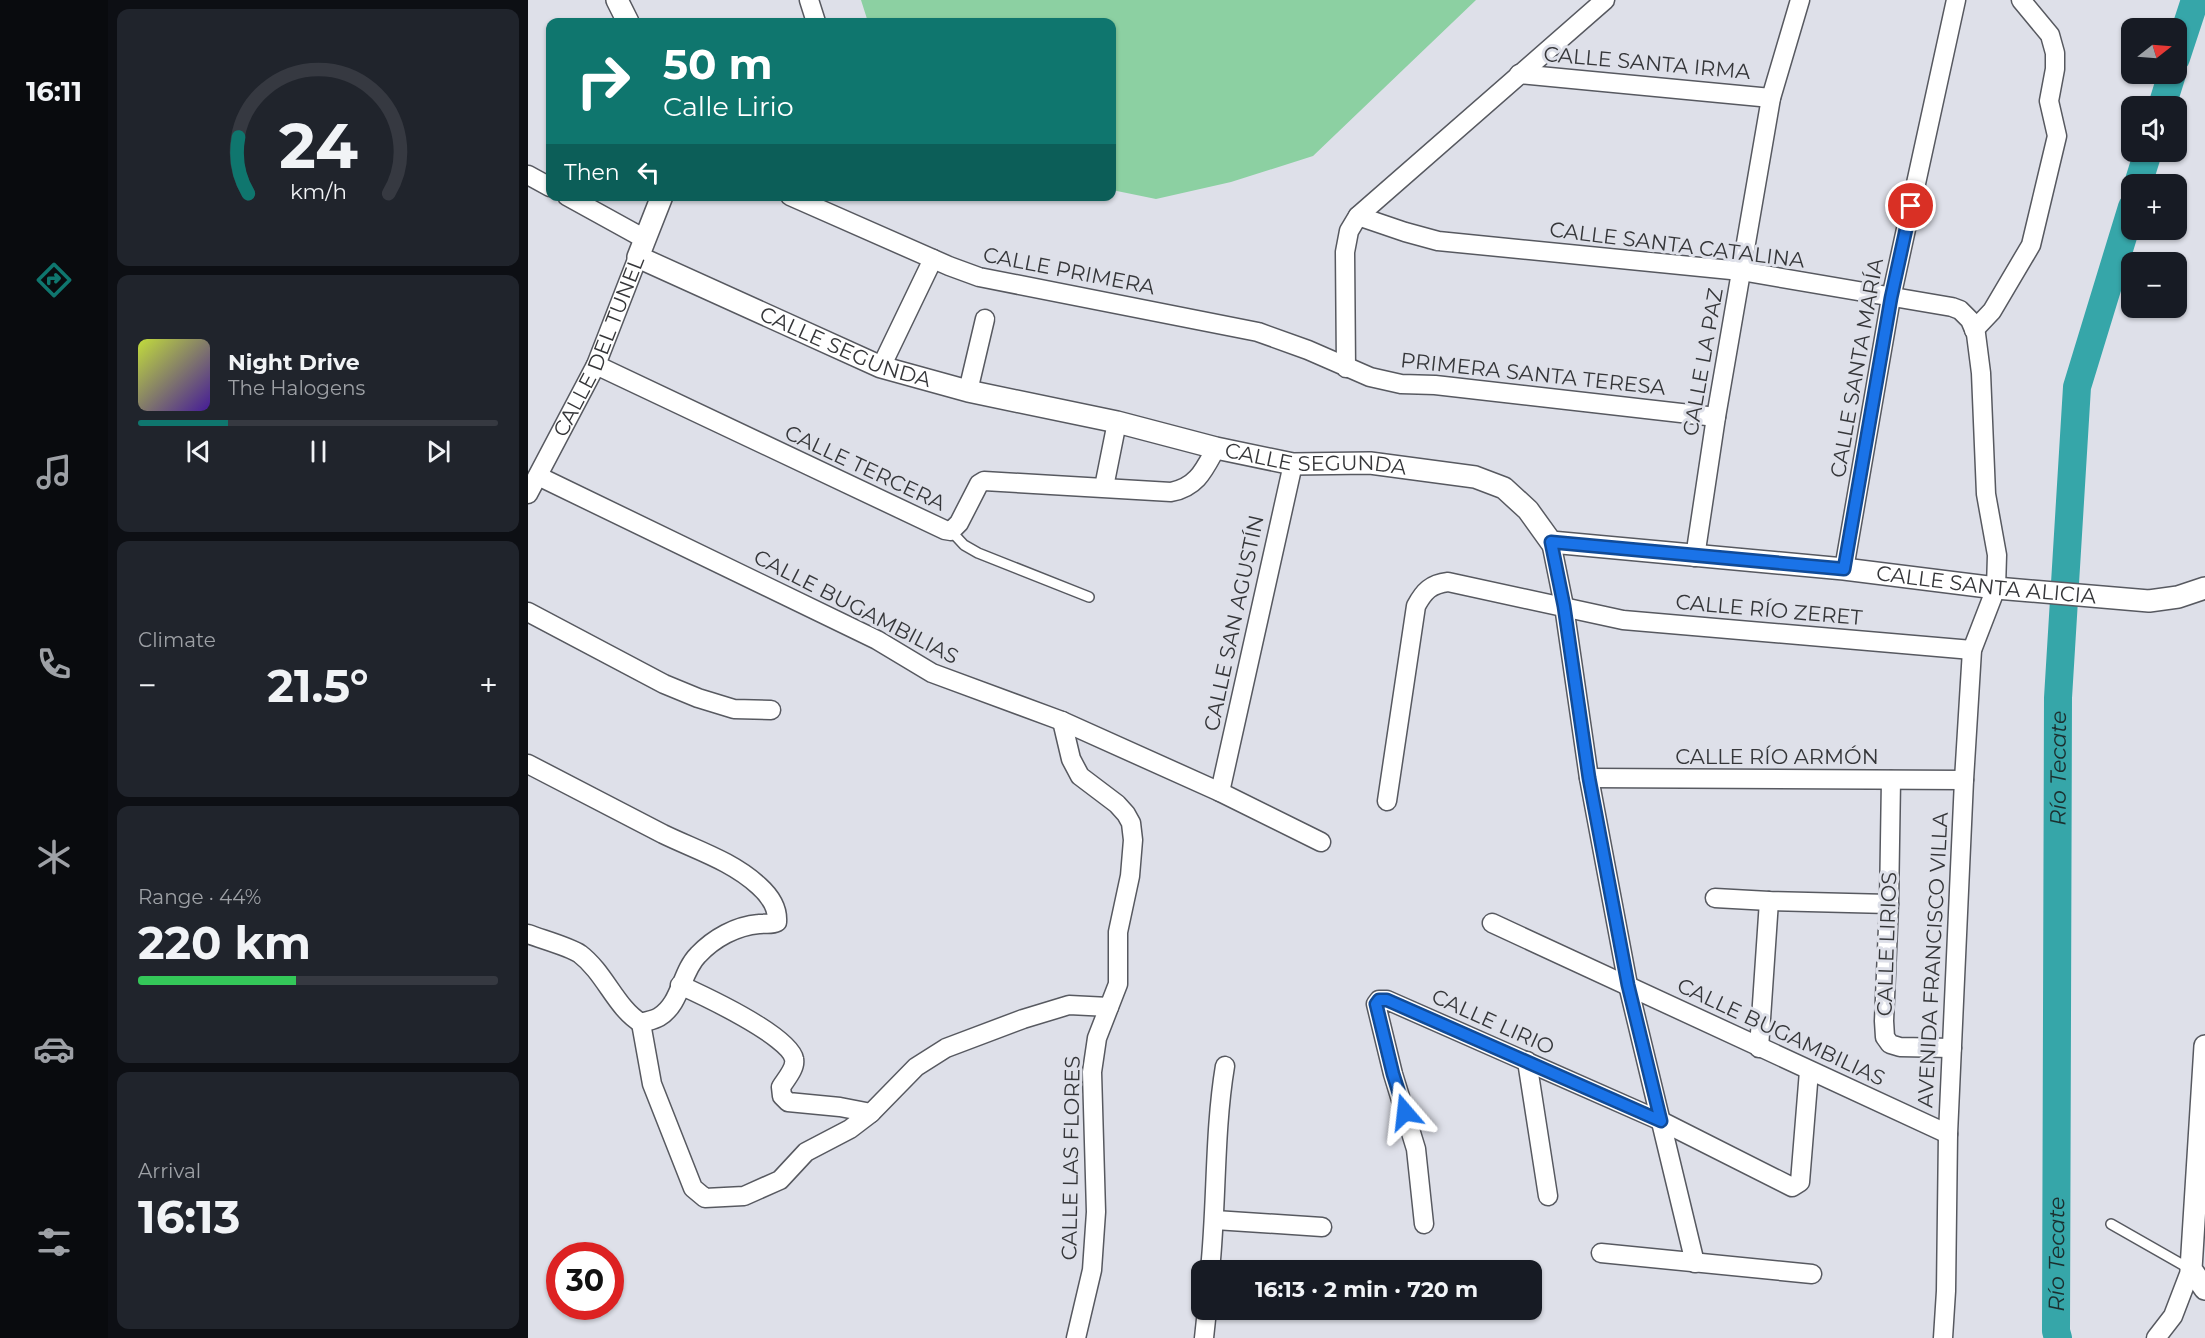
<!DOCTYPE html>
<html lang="en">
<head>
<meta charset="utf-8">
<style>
	:root { --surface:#171b24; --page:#20242c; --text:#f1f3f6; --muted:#9ea1a6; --line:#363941; --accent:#0f766e }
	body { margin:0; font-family:Montserrat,sans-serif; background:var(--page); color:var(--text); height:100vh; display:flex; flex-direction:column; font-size:22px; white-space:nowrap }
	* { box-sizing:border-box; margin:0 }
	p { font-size:20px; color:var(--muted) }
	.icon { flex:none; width:33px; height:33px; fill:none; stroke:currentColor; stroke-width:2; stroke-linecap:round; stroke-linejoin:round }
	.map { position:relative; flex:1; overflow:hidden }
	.panel { display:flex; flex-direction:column; gap:9px; padding:9px; background:#0d0f14; width:420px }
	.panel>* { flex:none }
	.guide { position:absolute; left:18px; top:18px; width:570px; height:183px; border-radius:12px; box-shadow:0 2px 4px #0004; background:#0f766e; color:#fff; overflow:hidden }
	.needle { width:39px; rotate:73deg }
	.tools { position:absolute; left:1593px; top:18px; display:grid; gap:12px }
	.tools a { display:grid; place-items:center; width:66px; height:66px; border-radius:12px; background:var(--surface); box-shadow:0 2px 4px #0004; font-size:30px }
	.speed { position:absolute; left:18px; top:1242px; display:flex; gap:12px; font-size:30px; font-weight:700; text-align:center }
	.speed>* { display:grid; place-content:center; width:78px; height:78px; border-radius:50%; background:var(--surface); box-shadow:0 2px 4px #0004; line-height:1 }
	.speed .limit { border:9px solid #d22; background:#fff; color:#111 }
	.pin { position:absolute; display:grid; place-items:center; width:51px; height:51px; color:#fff; margin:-26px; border:3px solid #fff; border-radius:50%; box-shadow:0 2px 6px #0007 }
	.me { position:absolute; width:66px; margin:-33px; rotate:343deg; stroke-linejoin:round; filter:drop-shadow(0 0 4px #0008) }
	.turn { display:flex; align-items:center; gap:21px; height:126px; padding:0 18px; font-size:27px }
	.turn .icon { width:78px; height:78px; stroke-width:2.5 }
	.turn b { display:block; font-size:42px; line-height:51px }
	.then { display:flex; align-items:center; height:57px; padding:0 18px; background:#0003; gap:12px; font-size:22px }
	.big { font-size:45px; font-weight:700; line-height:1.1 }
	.panel .card { flex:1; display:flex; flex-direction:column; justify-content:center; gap:9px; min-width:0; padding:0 21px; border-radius:12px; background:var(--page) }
	.panel .dial { align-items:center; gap:0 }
	.dial svg { height:156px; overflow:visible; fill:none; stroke:var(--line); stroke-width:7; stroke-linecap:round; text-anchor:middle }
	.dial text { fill:var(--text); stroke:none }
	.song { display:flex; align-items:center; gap:18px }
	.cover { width:72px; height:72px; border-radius:9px; background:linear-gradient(135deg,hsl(70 70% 55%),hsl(260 70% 35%)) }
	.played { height:6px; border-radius:3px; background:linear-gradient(90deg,var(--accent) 25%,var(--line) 25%) }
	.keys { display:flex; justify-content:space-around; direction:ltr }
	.heat { display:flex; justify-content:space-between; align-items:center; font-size:33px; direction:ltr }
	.charge { height:9px; border-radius:4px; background:linear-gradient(90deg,#34c759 44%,var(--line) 0) }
	.trip { position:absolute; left:663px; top:1260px; width:351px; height:60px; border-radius:12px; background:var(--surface); box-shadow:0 2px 4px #0004; font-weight:700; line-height:60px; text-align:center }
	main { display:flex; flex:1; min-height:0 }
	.tab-bar { display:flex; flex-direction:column; width:108px; justify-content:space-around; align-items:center; background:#090b0e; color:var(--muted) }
	.tab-bar .icon { width:42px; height:42px }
	.tab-bar .selected { color:var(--accent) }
	.tab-bar b { font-size:27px; color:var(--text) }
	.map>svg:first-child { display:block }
	.green { fill:#8cd0a2 }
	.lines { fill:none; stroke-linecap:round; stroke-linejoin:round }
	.river { stroke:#36a6a9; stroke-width:28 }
	.service-casing { stroke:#575960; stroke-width:12 }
	.minor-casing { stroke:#575960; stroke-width:21 }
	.tertiary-casing { stroke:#575960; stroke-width:24 }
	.service { stroke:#fff; stroke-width:9 }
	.minor { stroke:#fff; stroke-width:18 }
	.tertiary { stroke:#fff; stroke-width:21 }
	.route-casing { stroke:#114b97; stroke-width:15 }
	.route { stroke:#1a73e8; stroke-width:10 }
	.labels { text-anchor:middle; stroke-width:6; stroke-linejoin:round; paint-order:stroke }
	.street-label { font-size:21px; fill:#353639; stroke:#dee0e9 }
	.water-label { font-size:22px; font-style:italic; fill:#1b2f2f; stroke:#dee0e9 }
</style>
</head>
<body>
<main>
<nav class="tab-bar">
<b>16:11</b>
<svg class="icon selected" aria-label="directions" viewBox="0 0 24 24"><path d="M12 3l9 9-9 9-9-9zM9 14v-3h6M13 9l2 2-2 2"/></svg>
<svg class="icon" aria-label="music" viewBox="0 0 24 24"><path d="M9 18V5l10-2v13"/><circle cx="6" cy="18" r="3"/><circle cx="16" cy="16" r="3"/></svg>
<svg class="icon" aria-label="phone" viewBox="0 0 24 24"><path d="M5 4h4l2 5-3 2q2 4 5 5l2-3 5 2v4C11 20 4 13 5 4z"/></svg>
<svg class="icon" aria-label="climate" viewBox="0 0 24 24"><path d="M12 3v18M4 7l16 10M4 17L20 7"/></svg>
<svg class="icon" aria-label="car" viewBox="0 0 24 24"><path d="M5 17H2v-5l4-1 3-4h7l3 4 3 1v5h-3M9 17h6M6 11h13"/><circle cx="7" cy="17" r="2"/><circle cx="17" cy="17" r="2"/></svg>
<svg class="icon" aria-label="filters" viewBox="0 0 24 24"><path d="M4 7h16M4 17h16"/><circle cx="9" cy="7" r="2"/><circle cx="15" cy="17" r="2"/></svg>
</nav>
<section class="panel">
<div class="card dial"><svg viewBox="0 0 100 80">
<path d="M14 69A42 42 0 1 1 86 69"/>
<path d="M14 69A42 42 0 0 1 9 40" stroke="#0f766e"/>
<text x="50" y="56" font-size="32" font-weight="700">24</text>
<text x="50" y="72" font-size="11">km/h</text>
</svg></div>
<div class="card">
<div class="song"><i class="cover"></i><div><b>Night Drive</b><p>The Halogens</p></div></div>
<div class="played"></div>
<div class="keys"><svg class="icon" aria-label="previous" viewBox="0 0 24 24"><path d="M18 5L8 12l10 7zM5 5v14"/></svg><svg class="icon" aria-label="pause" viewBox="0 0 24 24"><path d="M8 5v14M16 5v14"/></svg><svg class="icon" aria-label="next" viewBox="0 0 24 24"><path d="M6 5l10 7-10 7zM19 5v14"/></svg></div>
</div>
<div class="card"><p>Climate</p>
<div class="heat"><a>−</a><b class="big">21.5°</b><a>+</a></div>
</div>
<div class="card"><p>Range · 44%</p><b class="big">220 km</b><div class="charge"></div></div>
<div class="card"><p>Arrival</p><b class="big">16:13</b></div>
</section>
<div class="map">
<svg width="1677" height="1338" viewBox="0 0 1677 1338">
	<rect width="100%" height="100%" fill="#dee0e9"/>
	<polygon class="green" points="333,0 948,0 785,156 703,182 628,199 584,190 584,22 340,22"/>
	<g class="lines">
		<g class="river">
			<polyline points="1648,58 1667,0"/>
			<polyline points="1634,106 1644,74"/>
			<polyline points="1610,184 1620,152"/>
			<path id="s1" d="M1530,1338L1528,1331L1530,698L1549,387L1604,207"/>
		</g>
		<defs>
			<g id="service">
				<polyline points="423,531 436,545 450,553 561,597"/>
				<polyline points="1583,1224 1662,1269"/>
			</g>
			<g id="minor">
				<polyline points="281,0 288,22"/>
				<polyline points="991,74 1243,98"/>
				<polyline points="0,175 22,187"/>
				<polyline points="39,196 117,239"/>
				<polyline points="262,196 421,266 451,277 730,332 780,350 842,377 873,384 907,385 1188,417"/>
				<polyline points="830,216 877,232 910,241 1213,271 1424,307 1432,310 1442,320 1448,334 1453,373 1458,494 1469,555 1468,588 1444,650 1436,780 1420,1134 1418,1291 1415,1338"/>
				<polyline points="1446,330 1464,311 1503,245 1529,136 1521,101 1527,69 1527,53 1522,35 1493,0"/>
				<path d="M68,365L417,530L423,531L431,523L451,484L456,481L643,492C669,487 676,470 688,448"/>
				<polyline points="353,367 405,259"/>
				<polyline points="818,368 817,252 821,231 830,216 1077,0"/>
				<polyline points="440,391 457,319"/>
				<polyline points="10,476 349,640 404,673 534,721 692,792 793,842"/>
				<polyline points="576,487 589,422"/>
				<path id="s2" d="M0,494L68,365L110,257"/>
				<polyline points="1023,542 1036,606 1061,778 1100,985 1167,1263"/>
				<polyline points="1167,557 1188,417 1243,98 1272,0"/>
				<polyline points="1316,569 1363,298 1428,0"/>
				<polyline points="0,612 136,684 170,698 206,709 243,710"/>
				<polyline points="534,721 543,759 552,776 589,804 598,814 603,823 605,840 602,876 590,932 590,984 569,1038 564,1072 568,1212 564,1270 548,1338"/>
				<path d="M0,764C45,787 90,811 135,834C168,850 204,861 231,886C241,895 250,908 249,922C243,925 238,923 231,924C208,926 186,938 170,955C153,972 153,1004 131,1017C126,1020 119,1021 113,1023C88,1008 77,973 52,954C42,947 13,939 0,934"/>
				<polyline points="1061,778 1436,780"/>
				<polyline points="1363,780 1361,904 1356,1021 1357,1037 1362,1044 1372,1047 1424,1048"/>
				<polyline points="692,792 765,464"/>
				<path d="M859,801L888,606C896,591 903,584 920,582L1095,620L1444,650"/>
				<polyline points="1187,898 1241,901 1361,904"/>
				<polyline points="964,923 1420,1134"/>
				<path d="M152,985C174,995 262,1036 266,1059C268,1068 258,1079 253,1087L254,1096L260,1102L312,1107L343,1113L388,1067L418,1048L495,1019L541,1005L581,1007"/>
				<polyline points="113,1023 124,1084 165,1188 177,1198 216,1196 252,1180 278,1152 322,1129 343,1113"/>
				<polyline points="1231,1048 1241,901"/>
				<polyline points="999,1061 1020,1196"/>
				<polyline points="687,1220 794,1227"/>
				<polyline points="896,1224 888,1149 865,1074 848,1004 851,1000 859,1000 1133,1121 1264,1187 1272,1182 1281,1071"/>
				<polyline points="1073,1253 1284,1274"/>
				<path d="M682,1270C689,1203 686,1132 697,1066"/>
				<polyline points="676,1338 679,1310"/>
				<polyline points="1628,1338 1645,1316 1663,1269"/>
			</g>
			<g id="tertiary">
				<polyline points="89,0 100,22"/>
				<path id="s3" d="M134,196L110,257L353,367L440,391L589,422L688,448L765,464L842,463L947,477L976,488L1000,510L1023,542L1316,569L1468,588L1621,601L1650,597L1677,588"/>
				<polyline points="1677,1046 1663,1269 1677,1289"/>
			</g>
		</defs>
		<use href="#service" class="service-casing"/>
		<use href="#minor" class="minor-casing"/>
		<use href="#tertiary" class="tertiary-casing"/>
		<use href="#service" class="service"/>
		<use href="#minor" class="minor"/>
		<use href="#tertiary" class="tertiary"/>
	</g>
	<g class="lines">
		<defs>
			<polyline id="route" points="877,1112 865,1074 848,1004 851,1000 859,1000 1133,1121 1100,985 1061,778 1036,606 1023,542 1316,569 1363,298 1383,206"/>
		</defs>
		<use href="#route" class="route-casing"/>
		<use href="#route" class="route"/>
	</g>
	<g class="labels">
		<g class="street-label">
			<text transform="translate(1119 63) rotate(5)" y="7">CALLE SANTA IRMA</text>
			<text transform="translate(1149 245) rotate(7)" y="7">CALLE SANTA CATALINA</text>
			<text transform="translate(541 271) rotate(11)" y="7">CALLE PRIMERA</text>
			<text dy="7" stroke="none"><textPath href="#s3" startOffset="292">CALLE SEGUNDA</textPath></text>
			<text dy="7" stroke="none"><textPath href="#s2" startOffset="164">CALLE DEL TUNEL</textPath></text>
			<text transform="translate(1175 362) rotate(-80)" y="7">CALLE LA PAZ</text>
			<text transform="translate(1329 368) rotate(-80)" y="7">CALLE SANTA MARÍA</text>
			<text transform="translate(1005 374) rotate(6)" y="7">PRIMERA SANTA TERESA</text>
			<text dy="7" stroke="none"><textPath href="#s3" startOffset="778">CALLE SEGUNDA</textPath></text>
			<text transform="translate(337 468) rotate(25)" y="7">CALLE TERCERA</text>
			<text dy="7" stroke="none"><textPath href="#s3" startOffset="1479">CALLE SANTA ALICIA</textPath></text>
			<text transform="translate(328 607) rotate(27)" y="7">CALLE BUGAMBILIAS</text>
			<text transform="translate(1241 610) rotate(5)" y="7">CALLE RÍO ZERET</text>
			<text transform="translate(706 623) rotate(-78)" y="7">CALLE SAN AGUSTÍN</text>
			<text x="1249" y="764">CALLE RÍO ARMÓN</text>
			<text transform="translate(1359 944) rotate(-88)" y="7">CALLE LIRIOS</text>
			<text transform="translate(1405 960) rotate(-87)" y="7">AVENIDA FRANCISCO VILLA</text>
			<text transform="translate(965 1022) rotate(24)" y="7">CALLE LIRIO</text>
			<text transform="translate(1253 1032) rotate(25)" y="7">CALLE BUGAMBILIAS</text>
			<text transform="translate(543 1158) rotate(-89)" y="7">CALLE LAS FLORES</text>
		</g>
		<g class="water-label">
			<text dy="8" stroke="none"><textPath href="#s1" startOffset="570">Río Tecate</textPath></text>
			<text dy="8" stroke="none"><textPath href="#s1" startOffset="84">Río Tecate</textPath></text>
		</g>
	</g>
</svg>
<div class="tools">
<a><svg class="needle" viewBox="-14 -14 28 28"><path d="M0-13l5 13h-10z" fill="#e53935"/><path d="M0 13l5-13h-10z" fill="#9ea1a6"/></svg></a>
<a><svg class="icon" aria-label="sound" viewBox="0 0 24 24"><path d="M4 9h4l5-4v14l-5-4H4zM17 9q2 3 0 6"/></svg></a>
<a>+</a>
<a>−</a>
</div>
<div class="speed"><div class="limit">30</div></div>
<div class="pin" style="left:1383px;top:206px;background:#d93025"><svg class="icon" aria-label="arrive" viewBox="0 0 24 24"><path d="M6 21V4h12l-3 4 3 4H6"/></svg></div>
<svg class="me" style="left:877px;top:1112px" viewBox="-20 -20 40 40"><path d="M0-17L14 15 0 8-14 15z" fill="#1a73e8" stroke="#fff" stroke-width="4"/></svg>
<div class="trip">16:13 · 2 min · 720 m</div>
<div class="guide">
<div class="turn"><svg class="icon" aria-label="right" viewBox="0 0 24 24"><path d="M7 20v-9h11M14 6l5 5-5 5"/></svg><div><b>50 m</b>Calle Lirio</div></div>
<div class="then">Then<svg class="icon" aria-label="left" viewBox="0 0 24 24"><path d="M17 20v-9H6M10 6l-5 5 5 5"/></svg></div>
</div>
</div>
</main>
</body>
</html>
